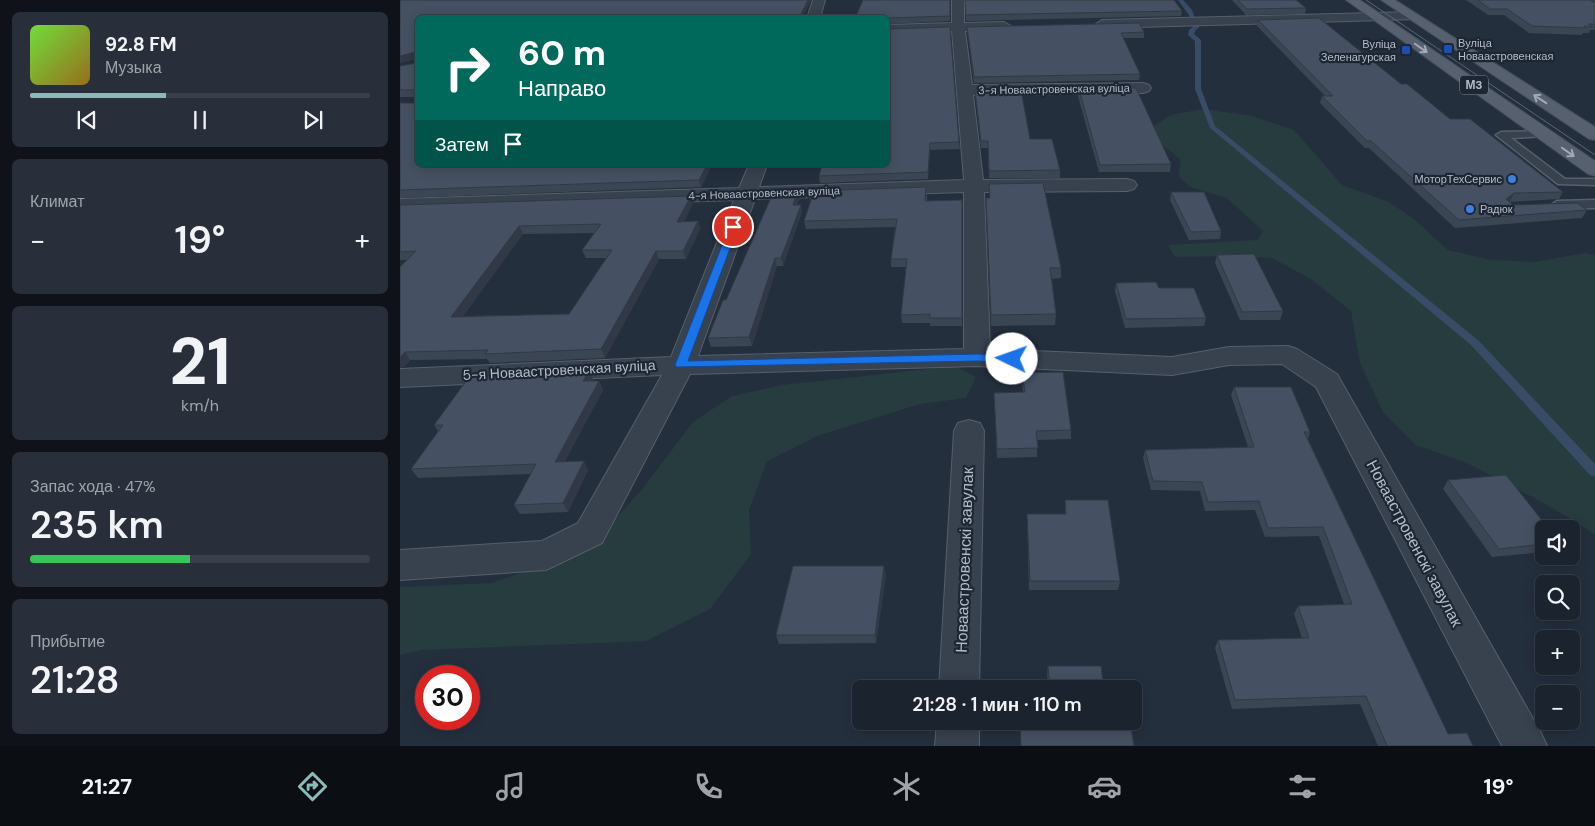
<!DOCTYPE html>
<html lang="ru">
<head>
<meta charset="utf-8">
<style>
	:root { --surface:#1b232e; --page:#282f3a; --text:#f1f3f6; --muted:#a0a4aa; --line:#39404a; --accent:#8bbbb9 }
	body { margin:0; font-family:"DM Sans",sans-serif; background:var(--page); color:var(--text); height:100vh; display:flex; flex-direction:column; font-size:19px; white-space:nowrap }
	* { box-sizing:border-box; margin:0 }
	p { font-size:16px; color:var(--muted) }
	.icon { flex:none; width:28px; height:28px; fill:none; stroke:currentColor; stroke-width:2; stroke-linecap:round; stroke-linejoin:round }
	.map { position:relative; flex:1; overflow:hidden }
	.side { display:flex; flex-direction:column; gap:12px; padding:12px; background:#0f1319; width:400px }
	.side>* { flex:none }
	.guide { position:absolute; left:15px; top:15px; width:475px; height:152px; border-radius:8px; box-shadow:0 2px 12px #0003,0 0 0 1px var(--line); background:#00695c; color:#fff; overflow:hidden }
	.tools { position:absolute; left:1135px; top:520px; display:grid; gap:10px }
	.tools a { display:grid; place-items:center; width:45px; height:45px; border-radius:8px; background:var(--surface); box-shadow:0 2px 12px #0003,0 0 0 1px var(--line); font-size:25px }
	.speed { position:absolute; left:15px; top:665px; display:flex; gap:10px; font-size:25px; font-weight:700; text-align:center }
	.speed>* { display:grid; place-content:center; width:65px; height:65px; border-radius:50%; background:var(--surface); box-shadow:0 2px 12px #0003,0 0 0 1px var(--line); line-height:1 }
	.speed .limit { border:8px solid #d22; background:#fff; color:#111 }
	.pin { position:absolute; display:grid; place-items:center; width:42px; height:42px; color:#fff; margin:-21px; border:2px solid #fff; border-radius:50%; box-shadow:0 1px 5px #0007 }
	.me { position:absolute; width:55px; margin:-28px; rotate:273deg; stroke-linejoin:round; filter:drop-shadow(0 0 4px #0008) }
	.turn { display:flex; align-items:center; gap:18px; height:105px; padding:0 20px; font-size:22px }
	.turn .icon { width:65px; height:65px; stroke-width:2.5 }
	.turn b { display:block; font-size:35px; line-height:42px }
	.then { display:flex; align-items:center; height:48px; padding:0 20px; background:#0003; gap:10px; font-size:19px }
	.big { font-size:38px; font-weight:600; line-height:1.1 }
	.side .card { flex:1; display:flex; flex-direction:column; justify-content:center; gap:8px; min-width:0; padding:0 18px; border-radius:8px; background:var(--page) }
	.side .dial { align-items:center; gap:0 }
	.dial b { font-size:65px; line-height:1 }
	.song { display:flex; align-items:center; gap:15px }
	.cover { width:60px; height:60px; border-radius:8px; background:linear-gradient(135deg,hsl(100 70% 55%),hsl(40 70% 35%)) }
	.played { height:5px; border-radius:2px; background:linear-gradient(90deg,var(--accent) 40%,var(--line) 40%) }
	.keys { display:flex; justify-content:space-around; direction:ltr }
	.heat { display:flex; justify-content:space-between; align-items:center; font-size:28px; direction:ltr }
	.charge { height:8px; border-radius:4px; background:linear-gradient(90deg,#34c759 47%,var(--line) 0) }
	.trip { position:absolute; left:452px; top:680px; width:290px; height:50px; border-radius:8px; background:var(--surface); box-shadow:0 2px 12px #0003,0 0 0 1px var(--line); font-weight:600; line-height:50px; text-align:center }
	.tab-bar { display:flex; height:80px; justify-content:space-around; align-items:center; background:#0b0e12; color:var(--muted) }
	.tab-bar .icon { width:35px; height:35px }
	.tab-bar .on { color:var(--accent) }
	.tab-bar b { font-size:22px; color:var(--text) }
	main { display:flex; flex:1; min-height:0 }
	.map>svg:first-child { display:block }
	.green { fill:#263c3f }
	.lines { fill:none; stroke-linecap:round; stroke-linejoin:round }
	.stream { fill:#394c67; fill-rule:evenodd }
	.lane-casing { stroke:#565f6c; stroke-width:3 }
	.street-casing { stroke:#565f6c; stroke-width:2 }
	.primary-casing { stroke:#414a57; stroke-width:2 }
	.lane { fill:#38414e; fill-rule:evenodd }
	.street { fill:#38414e; fill-rule:evenodd }
	.primary { fill:#56606e; fill-rule:evenodd }
	.tram { stroke:#5a6575; stroke-width:1 }
	.wall { fill:#3b4654; fill-rule:evenodd }
	.shaded-wall { fill:#303945 }
	.building { fill:#455162; stroke:#303945; fill-rule:evenodd }
	.oneway { stroke:#a1aab7 }
	.route { fill:#1a73e8; stroke:#114b97 }
	.transit-dot { fill:#1a4fb4; stroke:#1d2633; stroke-width:2 }
	.shop-dot { fill:#3f7fe0; stroke:#1d2633; stroke-width:2 }
	.labels { text-anchor:middle; stroke-width:4.5; stroke-linejoin:round; paint-order:stroke }
	.far-poi-label { font-size:11px; fill:#b4bcc9; stroke:#1d2633; text-anchor:start }
	.far-street-label { font-size:11px; fill:#b4bcc9; stroke:#1d2633 }
	.shield { fill:#1d2633; stroke:#878f9c; stroke-width:1 }
	.shield-label { font-size:12px; font-weight:bold; fill:#b4bcc9 }
	.street-label { font-size:14px; fill:#b4bcc9; stroke:#1d2633 }
	.near-street-label { font-size:16px; fill:#b4bcc9; stroke:#1d2633 }
</style>
</head>
<body>
<main>
<section class="side">
<div class="card">
<div class="song"><i class="cover"></i><div><b>92.8 FM</b><p>Музыка</p></div></div>
<div class="played"></div>
<div class="keys"><svg class="icon" aria-label="previous" viewBox="0 0 24 24"><path d="M18 5L8 12l10 7zM5 5v14"/></svg><svg class="icon" aria-label="pause" viewBox="0 0 24 24"><path d="M8 5v14M16 5v14"/></svg><svg class="icon" aria-label="next" viewBox="0 0 24 24"><path d="M6 5l10 7-10 7zM19 5v14"/></svg></div>
</div>
<div class="card"><p>Климат</p>
<div class="heat"><a>−</a><b class="big">19°</b><a>+</a></div>
</div>
<div class="card dial"><b>21</b><p>km/h</p></div>
<div class="card"><p>Запас хода · 47%</p><b class="big">235 km</b><div class="charge"></div></div>
<div class="card"><p>Прибытие</p><b class="big">21:28</b></div>
</section>
<div class="map">
<svg width="1195" height="746" viewBox="0 0 1195 746">
	<rect width="100%" height="100%" fill="#242f3e"/>
	<g class="green">
		<polygon points="803,109 852,116 894,130 942,185 989,202 1015,220 1048,250 1091,260 1135,262 1185,253 1195,255 1195,534 1142,502 1067,463 1016,445 983,412 960,363 951,311 911,279 872,258 833,256 775,257 768,245 858,240 863,231 827,198 790,187 779,177 781,160 752,136 755,125 771,115"/>
		<polygon points="555,366 576,377 566,398 520,404 417,436 367,461 349,510 351,554 310,609 246,641 21,650 0,655 0,587 92,583 189,549 243,488 293,422 332,396 382,385"/>
	</g>
	<g class="lines">
		<g class="stream">
			<polygon points="778,0 783,0 792,10 795,18 791,18"/>
			<polygon points="795,25 800,26 795,31 794,34 801,40 801,89 815,126 1079,341 1195,464 1195,477 1190,475 1071,345 810,128 795,89 795,41 788,35 789,30"/>
		</g>
		<defs>
			<g id="lane">
				<polygon points="1142,131 1147,134 1146,136 1111,138 1165,179 1195,179 1195,185 1158,184 1096,135 1101,132"/>
				<polygon points="1195,200 1195,208 1157,209 1151,205 1157,201"/>
			</g>
			<g id="street">
				<polygon points="413,0 425,0 420,18 407,18"/>
				<path d="M552,0H564V23L604,22L611,26L604,30L565,31L572,85L743,83L749,85L751,88L749,91L743,93L573,95L583,180L727,179L734,181L737,185L734,189L727,191L584,192L590,349L772,357L829,347L888,346L897,349L937,374L1140,731L1147,746H1102L916,387L882,364L829,365L772,375L577,366L290,374L202,543L146,570L0,580V550L142,541L178,523L262,375L0,387V369L271,357L334,200L0,211V199L339,188L349,165H367L359,187L564,180L552,31L488,33V25L552,23ZM564,192V349L298,356L355,199Z"/>
				<polygon points="1013,12 1019,16 1017,19 702,28 696,24 702,20"/>
				<polygon points="569,420 580,423 584,431 579,689 539,689 554,431 558,423"/>
				<polygon points="537,721 579,721 579,746 535,746"/>
			</g>
			<g id="primary">
				<polygon points="946,0 960,0 1195,161 1195,176 1188,174"/>
				<polygon points="981,0 995,0 1195,127 1195,140 1189,139"/>
			</g>
		</defs>
		<use href="#lane" class="lane-casing"/>
		<use href="#street" class="street-casing"/>
		<use href="#primary" class="primary-casing"/>
		<use href="#lane" class="lane"/>
		<use href="#street" class="street"/>
		<use href="#primary" class="primary"/>
		<polyline class="tram" points="966,0 1195,155"/>
	</g>
	<g class="wall">
		<polygon points="0,0 411,0 402,18 18,18 18,165 312,165 301,187 0,198 0,103 16,103 16,97 0,97 0,66 16,63 16,59 0,63"/>
		<polygon points="550,0 550,21 488,24 488,18"/>
		<polygon points="565,0 782,11 781,16 566,21"/>
		<polygon points="832,0 896,0 906,8 905,14 846,15"/>
		<polygon points="1066,0 1195,0 1195,30 1190,30 1189,33 1183,33 1182,35 1129,33 1104,15 1088,15"/>
		<polygon points="858,20 1001,84 1050,119 1163,192 1159,199 1109,202 1113,205 1187,210 1182,218 1055,228 969,148 965,148 920,103 922,96 925,96 857,26"/>
		<polygon points="567,27 744,32 744,38 723,38 740,74 739,80 574,83"/>
		<polygon points="488,29 559,142 560,149 530,150 528,179 420,183 419,176 488,165"/>
		<polygon points="679,89 771,164 770,172 699,172 678,96"/>
		<polygon points="575,90 630,139 660,170 660,178 589,178 588,148 581,148"/>
		<polygon points="771,192 821,231 820,239 789,240 770,200"/>
		<polygon points="527,195 527,201 562,200 562,326 530,326 530,323 502,323 501,315 506,267 491,267 491,259 495,227 406,229 404,221"/>
		<polygon points="590,198 661,268 661,278 652,279 656,314 655,325 591,326 586,208"/>
		<polygon points="399,199 397,205 401,205 402,212 383,266 377,266 352,346 311,347 308,338 326,300"/>
		<path d="M293,203L284,222L298,221L300,229L286,259H259L205,358L90,363L87,359L10,360L4,367L7,260H0V205ZM195,233L182,250L186,258H206L169,314L63,316L123,234Z"/>
		<polygon points="817,255 883,311 880,320 840,320 815,263"/>
		<polygon points="716,283 806,318 804,326 725,328 715,291"/>
		<polygon points="189,371 193,380 192,381 199,381 203,390 164,462 188,470 168,512 120,514 114,505 131,474 18,478 11,469 38,431 34,425"/>
		<polygon points="622,373 671,430 671,439 637,440 637,457 597,458 594,393 623,392 622,382"/>
		<polygon points="834,387 910,432 908,439 1048,734 1073,746 978,746 960,704 832,709 815,648 818,640 902,638 894,614 898,606 944,604 919,536 865,537 855,510 805,511 800,491 751,490 743,458 745,450 848,447 831,395"/>
		<polygon points="1048,480 1144,529 1144,552 1092,557 1043,489"/>
		<polygon points="665,500 720,581 718,590 629,590 627,514 665,514"/>
		<polygon points="486,575 476,643 379,644 376,635"/>
		<polygon points="648,666 704,689 648,689 647,675"/>
	</g>
	<g class="shaded-wall">
		<polygon points="408,0 411,0 402,18 399,18"/>
		<polygon points="16,52 18,59 0,63 0,56"/>
		<polygon points="307,165 312,165 301,187 299,180"/>
		<polygon points="397,192 399,199 394,213 393,205"/>
		<polygon points="1114,193 1110,201 1102,206 1106,199"/>
		<polygon points="291,196 293,203 280,230 277,222"/>
		<polygon points="401,205 402,212 383,266 381,258"/>
		<polygon points="298,221 300,229 286,259 283,251"/>
		<polygon points="119,226 123,234 56,325 51,317"/>
		<polygon points="256,251 259,259 205,358 201,349"/>
		<polygon points="375,258 377,266 352,346 349,337"/>
		<polygon points="5,352 10,360 4,367 0,368 0,357"/>
		<polygon points="189,371 193,380 187,390 183,381"/>
		<polygon points="199,381 203,390 160,471 155,462"/>
		<polygon points="184,461 188,470 168,512 163,503"/>
		<polygon points="484,566 486,575 476,643 475,635"/>
	</g>
	<g class="building">
		<polygon points="0,0 408,0 399,18 18,18 18,165 307,165 299,180 0,190 0,103 16,103 16,90 0,90 0,66 16,63 16,52 0,56"/>
		<polygon points="463,0 550,0 550,16 488,18 455,18"/>
		<polygon points="565,0 774,0 782,11 566,15"/>
		<polygon points="838,0 896,0 906,8 847,9"/>
		<polygon points="1078,0 1192,0 1192,2 1195,2 1195,24 1188,24 1192,27 1184,26 1186,28 1132,26 1107,9 1090,9"/>
		<polygon points="919,18 1001,84 1007,84 1050,119 1070,119 1163,192 1114,193 1106,199 1113,205 1177,203 1187,210 1059,220 971,141 967,141 922,96 933,96 858,20"/>
		<polygon points="739,23 744,32 721,33 740,74 574,77 567,27"/>
		<polygon points="550,27 559,142 530,143 528,172 419,176 422,165 488,165 488,29"/>
		<polygon points="736,88 771,164 700,165 679,89"/>
		<polygon points="575,90 621,90 630,139 652,139 660,170 589,171 588,141 581,141"/>
		<polygon points="643,183 661,268 650,268 656,314 591,315 586,198 590,198 589,184"/>
		<polygon points="526,187 525,201 562,200 562,318 530,318 530,314 501,315 507,259 491,259 497,219 404,221 414,191"/>
		<polygon points="397,192 393,205 401,205 381,258 375,258 349,337 308,338 323,300 326,300 373,193"/>
		<polygon points="771,192 804,192 821,231 791,232"/>
		<path d="M291,196L277,222L298,221L283,251H256L201,349L85,354L88,350L5,352L0,357V267L16,251L0,252V205ZM201,224L182,250H212L169,314L51,317L119,226Z"/>
		<polygon points="854,254 883,311 842,312 817,255"/>
		<polygon points="756,282 759,288 794,288 806,318 726,319 716,283"/>
		<polygon points="189,371 183,381 199,381 155,462 184,461 163,503 114,505 136,464 11,469 43,425 34,425 69,377"/>
		<polygon points="663,372 671,430 636,431 638,448 597,449 594,393 625,392 622,373"/>
		<polygon points="834,387 891,387 910,432 904,432 1048,734 1067,733 1073,746 987,746 966,696 835,700 818,640 909,638 898,606 952,604 923,527 868,528 859,501 808,502 802,482 753,481 745,450 854,447"/>
		<polygon points="1106,475 1149,529 1144,529 1144,544 1099,549 1048,480"/>
		<polygon points="665,500 708,500 720,581 630,581 627,514 666,514"/>
		<polygon points="393,566 484,566 475,635 376,635"/>
		<polygon points="648,666 701,666 704,689 650,689"/>
		<polygon points="620,721 730,721 734,746 621,746"/>
	</g>
	<defs><path id="oneway-shaft" d="M-6 0H5M1.5-3L5.5 0L1.5 3" fill="none" stroke-width="1.6" stroke-linecap="round" stroke-linejoin="round" transform="scale(1.25)"/></defs>
	<g class="oneway">
		<use href="#oneway-shaft" transform="translate(1021 48) rotate(35)"/>
		<use href="#oneway-shaft" transform="translate(1140 99) rotate(-147)"/>
		<use href="#oneway-shaft" transform="translate(1168 152) rotate(35)"/>
	</g>
	<polygon class="route" points="330,225 337,225 338,227 288,361 577,354 612,356 618,359 612,363 577,361 277,367 275,365"/>
	<g class="transit-dot">
		<rect x="1043" y="44" width="10" height="10" rx="2.5"/>
		<rect x="1001" y="45" width="10" height="10" rx="2.5"/>
	</g>
	<g class="shop-dot">
		<circle cx="1112" cy="179" r="5"/>
		<circle cx="1070" cy="209" r="5"/>
	</g>
	<g class="labels">
		<g class="far-poi-label">
			<text x="1058" y="47">Вуліца<tspan x="1058" dy="13">Новаастровенская</tspan></text>
			<text x="996" y="48" text-anchor="end">Вуліца<tspan x="996" dy="13">Зеленагурская</tspan></text>
			<text x="1102" y="183" text-anchor="end">МоторТехСервис</text>
			<text x="1080" y="213">Радюк</text>
		</g>
		<g class="far-street-label">
			<text transform="translate(654 89) rotate(-1)" y="4">3-я Новаастровенская вуліца</text>
			<text transform="translate(364 193) rotate(-2)" y="4">4-я Новаастровенская вуліца</text>
		</g>
		<rect class="shield" x="1060" y="75.5" width="28" height="19" rx="4"/>
		<g class="shield-label">
			<text x="1074" y="89">М3</text>
		</g>
		<g class="street-label">
			<text transform="translate(159 370) rotate(-3)" y="5">5-я Новаастровенская вуліца</text>
		</g>
		<g class="near-street-label">
			<text transform="translate(1015 543) rotate(62)" y="6">Новаастровенскі завулак</text>
			<text transform="translate(564 560) rotate(-88)" y="6">Новаастровенскі завулак</text>
		</g>
	</g>
</svg>
<div class="tools">
<a><svg class="icon" aria-label="sound" viewBox="0 0 24 24"><path d="M4 9h4l5-4v14l-5-4H4zM17 9q2 3 0 6"/></svg></a>
<a><svg class="icon" aria-label="search" viewBox="0 0 24 24"><circle cx="10" cy="10" r="6"/><path d="M15 15l6 6"/></svg></a>
<a>+</a>
<a>−</a>
</div>
<div class="speed"><div class="limit">30</div></div>
<div class="pin" style="left:333px;top:227px;background:#d93025"><svg class="icon" aria-label="arrive" viewBox="0 0 24 24"><path d="M6 21V4h12l-3 4 3 4H6"/></svg></div>
<svg class="me" style="left:612px;top:359px" viewBox="-20 -20 40 40"><circle r="19" fill="#fff"/><path d="M0-13L10 11 0 6-10 11z" fill="#1a73e8"/></svg>
<div class="trip">21:28 · 1 мин · 110 m</div>
<div class="guide">
<div class="turn"><svg class="icon" aria-label="right" viewBox="0 0 24 24"><path d="M7 20v-9h11M14 6l5 5-5 5"/></svg><div><b>60 m</b>Направо</div></div>
<div class="then">Затем<svg class="icon" aria-label="arrive" viewBox="0 0 24 24"><path d="M6 21V4h12l-3 4 3 4H6"/></svg></div>
</div>
</div>
</main>
<nav class="tab-bar">
<b>21:27</b>
<svg class="icon on" aria-label="directions" viewBox="0 0 24 24"><path d="M12 3l9 9-9 9-9-9zM9 14v-3h6M13 9l2 2-2 2"/></svg>
<svg class="icon" aria-label="music" viewBox="0 0 24 24"><path d="M9 18V5l10-2v13"/><circle cx="6" cy="18" r="3"/><circle cx="16" cy="16" r="3"/></svg>
<svg class="icon" aria-label="phone" viewBox="0 0 24 24"><path d="M5 4h4l2 5-3 2q2 4 5 5l2-3 5 2v4C11 20 4 13 5 4z"/></svg>
<svg class="icon" aria-label="climate" viewBox="0 0 24 24"><path d="M12 3v18M4 7l16 10M4 17L20 7"/></svg>
<svg class="icon" aria-label="car" viewBox="0 0 24 24"><path d="M5 17H2v-5l4-1 3-4h7l3 4 3 1v5h-3M9 17h6M6 11h13"/><circle cx="7" cy="17" r="2"/><circle cx="17" cy="17" r="2"/></svg>
<svg class="icon" aria-label="filters" viewBox="0 0 24 24"><path d="M4 7h16M4 17h16"/><circle cx="9" cy="7" r="2"/><circle cx="15" cy="17" r="2"/></svg>
<b>19°</b>
</nav>
</body>
</html>
